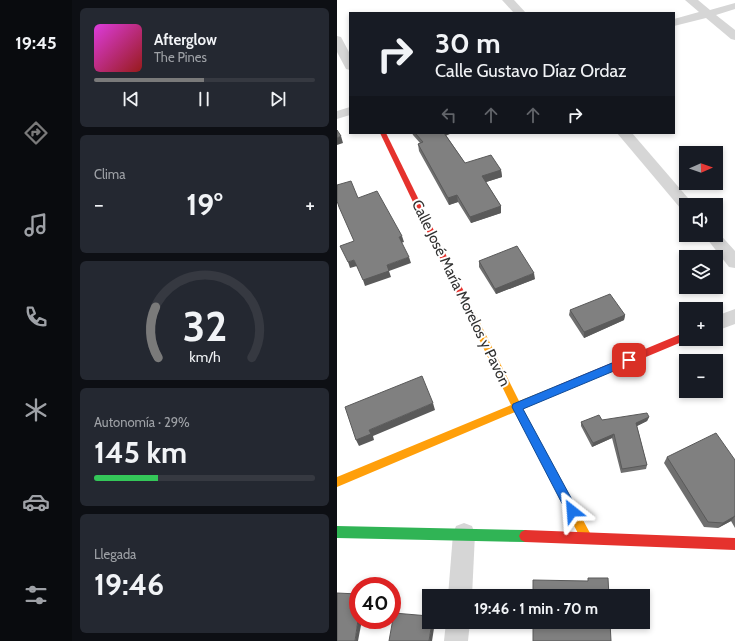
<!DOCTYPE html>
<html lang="es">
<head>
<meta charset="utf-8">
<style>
	:root { --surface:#171b24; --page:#242831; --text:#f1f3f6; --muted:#9ea1a6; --line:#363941; --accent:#7a7a7a }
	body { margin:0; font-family:Cabin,sans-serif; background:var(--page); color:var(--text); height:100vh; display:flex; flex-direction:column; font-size:15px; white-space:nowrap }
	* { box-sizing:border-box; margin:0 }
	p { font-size:13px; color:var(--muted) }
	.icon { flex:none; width:22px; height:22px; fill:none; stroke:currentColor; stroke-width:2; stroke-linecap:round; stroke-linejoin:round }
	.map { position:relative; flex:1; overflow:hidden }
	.panel { display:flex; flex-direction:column; gap:8px; padding:8px; background:#0d0f14; width:265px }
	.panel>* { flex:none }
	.hud { position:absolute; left:12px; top:12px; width:326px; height:122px; border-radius:0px; box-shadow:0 2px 6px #0003; background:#171b24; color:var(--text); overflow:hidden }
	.needle { width:26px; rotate:88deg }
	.controls { position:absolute; left:342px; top:146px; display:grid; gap:8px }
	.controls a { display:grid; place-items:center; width:44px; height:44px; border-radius:0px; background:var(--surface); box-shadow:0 2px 6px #0003; font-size:20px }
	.speed { position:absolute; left:12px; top:577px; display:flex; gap:8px; font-size:20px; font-weight:700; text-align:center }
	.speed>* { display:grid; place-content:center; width:52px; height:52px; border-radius:50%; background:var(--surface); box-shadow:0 2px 6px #0003; line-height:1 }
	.speed .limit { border:6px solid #d22; background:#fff; color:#111 }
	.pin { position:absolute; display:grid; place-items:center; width:34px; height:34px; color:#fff; margin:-17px; border-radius:8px; box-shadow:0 2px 6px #0006 }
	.me { position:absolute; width:44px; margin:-22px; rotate:332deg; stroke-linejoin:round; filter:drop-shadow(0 0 3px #0008) }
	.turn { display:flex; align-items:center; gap:14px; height:84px; padding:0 20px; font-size:18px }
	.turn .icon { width:52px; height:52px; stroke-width:2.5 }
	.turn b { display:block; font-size:28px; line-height:34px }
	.lanes { display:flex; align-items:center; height:38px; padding:0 20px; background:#0003; justify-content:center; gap:20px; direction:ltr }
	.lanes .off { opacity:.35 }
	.big { font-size:30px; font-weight:700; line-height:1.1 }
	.panel .widget { flex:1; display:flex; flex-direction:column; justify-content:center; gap:6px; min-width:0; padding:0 14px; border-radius:6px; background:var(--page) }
	.panel .dial { align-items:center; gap:0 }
	.dial svg { height:104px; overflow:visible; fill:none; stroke:var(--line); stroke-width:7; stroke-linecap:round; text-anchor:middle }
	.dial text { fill:var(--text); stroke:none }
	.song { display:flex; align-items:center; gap:12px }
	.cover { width:48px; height:48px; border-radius:6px; background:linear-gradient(135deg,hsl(300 70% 55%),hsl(0 70% 35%)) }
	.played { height:4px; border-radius:2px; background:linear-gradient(90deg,var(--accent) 50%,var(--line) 50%) }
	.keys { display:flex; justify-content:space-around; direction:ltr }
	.heat { display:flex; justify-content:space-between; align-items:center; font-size:22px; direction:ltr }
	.charge { height:6px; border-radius:3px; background:linear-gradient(90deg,#34c759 29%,var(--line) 0) }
	.trip { position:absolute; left:85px; top:589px; width:228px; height:40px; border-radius:0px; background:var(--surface); box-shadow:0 2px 6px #0003; font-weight:700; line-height:40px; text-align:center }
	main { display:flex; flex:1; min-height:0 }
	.tab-bar { display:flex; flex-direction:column; width:72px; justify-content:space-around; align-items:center; background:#090b0e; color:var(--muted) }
	.tab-bar .icon { width:28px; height:28px }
	.tab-bar .selected { color:var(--accent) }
	.tab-bar b { font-size:18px; color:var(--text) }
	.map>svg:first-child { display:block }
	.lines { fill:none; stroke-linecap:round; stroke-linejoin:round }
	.street { fill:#d6d6d6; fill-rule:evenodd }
	.fast { fill:#30b455; fill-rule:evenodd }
	.slow { fill:#ff9f0a; fill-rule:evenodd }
	.jam { fill:#e5322d; fill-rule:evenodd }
	.wall { fill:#6e6e6e }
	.shaded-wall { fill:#5a5a5a }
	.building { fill:#808080; stroke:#5a5a5a }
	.route { fill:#1a73e8; stroke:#114b97 }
	.labels { text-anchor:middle; stroke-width:4; stroke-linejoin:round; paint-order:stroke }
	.street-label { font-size:15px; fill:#323232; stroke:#fff }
</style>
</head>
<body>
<main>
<nav class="tab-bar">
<b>19:45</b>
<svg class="icon selected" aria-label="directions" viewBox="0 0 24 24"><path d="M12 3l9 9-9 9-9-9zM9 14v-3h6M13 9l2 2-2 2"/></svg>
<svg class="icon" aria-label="music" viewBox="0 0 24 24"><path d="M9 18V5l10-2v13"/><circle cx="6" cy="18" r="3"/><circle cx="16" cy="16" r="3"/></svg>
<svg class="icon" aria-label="phone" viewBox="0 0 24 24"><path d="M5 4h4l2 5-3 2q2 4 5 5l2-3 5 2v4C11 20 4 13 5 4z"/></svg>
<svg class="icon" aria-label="climate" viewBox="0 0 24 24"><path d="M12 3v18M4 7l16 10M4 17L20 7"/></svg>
<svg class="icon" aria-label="car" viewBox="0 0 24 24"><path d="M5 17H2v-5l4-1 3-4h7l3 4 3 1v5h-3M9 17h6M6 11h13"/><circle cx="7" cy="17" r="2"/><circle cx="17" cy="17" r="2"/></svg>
<svg class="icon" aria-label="filters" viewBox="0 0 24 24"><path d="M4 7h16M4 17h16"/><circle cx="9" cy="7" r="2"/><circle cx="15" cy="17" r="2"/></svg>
</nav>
<section class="panel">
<div class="widget">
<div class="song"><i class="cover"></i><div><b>Afterglow</b><p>The Pines</p></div></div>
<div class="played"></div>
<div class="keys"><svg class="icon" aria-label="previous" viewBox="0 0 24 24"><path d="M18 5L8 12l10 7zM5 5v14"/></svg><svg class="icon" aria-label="pause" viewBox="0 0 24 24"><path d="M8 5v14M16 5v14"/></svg><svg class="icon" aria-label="next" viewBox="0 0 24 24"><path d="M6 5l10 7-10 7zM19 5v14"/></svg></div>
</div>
<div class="widget"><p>Clima</p>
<div class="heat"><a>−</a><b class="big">19°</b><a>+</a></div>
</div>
<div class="widget dial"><svg viewBox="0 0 100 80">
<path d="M14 69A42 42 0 1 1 86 69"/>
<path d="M14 69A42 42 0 0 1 12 30" stroke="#7a7a7a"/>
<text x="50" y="56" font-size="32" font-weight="700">32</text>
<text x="50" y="72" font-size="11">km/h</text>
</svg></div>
<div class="widget"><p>Autonomía · 29%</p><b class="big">145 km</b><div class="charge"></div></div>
<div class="widget"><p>Llegada</p><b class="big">19:46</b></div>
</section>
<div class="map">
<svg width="398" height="641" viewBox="0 0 398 641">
	<rect width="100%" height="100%" fill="#fff"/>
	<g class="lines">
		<g class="street">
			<polygon points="165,0 177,0 189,13 177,13"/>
			<polygon points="348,0 361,0 373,10 398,3 398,9 379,15 398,30 398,40 394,39 369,18 337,26 337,19 362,12"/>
			<polygon points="0,36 4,37 13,54 13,70 9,69 0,52"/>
			<polygon points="13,107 13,115 0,119 0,111"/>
			<polygon points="280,133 295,133 357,205 349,205 349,210 344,209"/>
			<polygon points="379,230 398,251 398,268 392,267 367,235 379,235"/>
			<polygon points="398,309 398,324 379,331 379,316"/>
			<polygon points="127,523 135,526 138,534 135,596 111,596 116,534 119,526"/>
			<polygon points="109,622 133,622 131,641 107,641"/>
		</g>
		<polygon class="fast" points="0,526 188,530 192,532 194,536 192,540 188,542 0,538"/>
		<polygon class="slow" points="134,310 137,311 182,401 222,385 225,386 227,389 225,392 186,409 253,533 255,537 253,541 249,543 245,541 178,412 0,487 0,477 174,405 130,314 131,311"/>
		<g class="jam">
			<polygon points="43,133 49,133 138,314 137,317 131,317"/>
			<polygon points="349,332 349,339 352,339 225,392 222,393 219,392 217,389 219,386"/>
			<polygon points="188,530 398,538 398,550 188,542 184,540 182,536 184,532"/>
		</g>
	</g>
	<g class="wall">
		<polygon points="75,133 115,133 109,135 128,163 164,170 165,177 149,182 164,206 164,213 134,223 121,202 112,205 82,151 81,144 83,143 76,135"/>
		<polygon points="142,261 198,279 159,294 142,267"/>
		<polygon points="233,310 288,315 287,320 247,338 232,315"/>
		<polygon points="312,417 310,421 300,426 310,465 309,469 284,473 275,438 255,447 244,426 244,422 265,420"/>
		<polygon points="330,457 398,460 398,528 394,521 381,528 367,527 327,463"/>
	</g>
	<g class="shaded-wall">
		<polygon points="105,133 115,133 106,137"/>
		<polygon points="4,136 6,143 0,145 0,138"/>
		<polygon points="164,170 165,177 146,183 145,176"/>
		<polygon points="120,195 121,202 112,205 111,198"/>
		<polygon points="164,206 164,213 134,223 133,217"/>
		<polygon points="65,236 67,242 64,243 62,237"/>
		<polygon points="72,257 74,263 52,271 54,277 28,286 26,280 50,265"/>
		<polygon points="17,260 20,266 13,268 11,262"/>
		<polygon points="197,273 198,279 159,294 158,289"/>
		<polygon points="288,315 287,320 247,338 247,332"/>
		<polygon points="96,403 98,410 36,436 37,440 22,446 19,440 32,430"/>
		<polygon points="312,417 310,421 298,427 299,423"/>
		<polygon points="277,434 275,438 255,447 256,443"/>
		<polygon points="398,516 394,521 381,528 386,523"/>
		<polygon points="21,620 25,620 21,641 18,641"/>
		<polygon points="95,622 98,622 95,641 92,641"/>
	</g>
	<g class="building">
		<polygon points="0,130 4,136 0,138"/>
		<polygon points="78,133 107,133 128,163 154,155 164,170 145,176 164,206 133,217 120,195 111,198 81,144 86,142"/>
		<polygon points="14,181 21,198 40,191 65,236 62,237 72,257 50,265 52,271 26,280 17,260 11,262 3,246 17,241 2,207 0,201 0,185"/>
		<polygon points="180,246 197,273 158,289 142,261"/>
		<polygon points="273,294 288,315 247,332 233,310"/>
		<polygon points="85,376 96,403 32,430 34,434 19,440 8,407"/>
		<polygon points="310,413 312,417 299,423 310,465 285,469 277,434 256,443 244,422 262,415 265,420"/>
		<polygon points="379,433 398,460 398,516 386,523 371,522 330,457"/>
		<polygon points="251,578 271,578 272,596 196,596 196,580 251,581"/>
		<polygon points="0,593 21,594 21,620 18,641 0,641"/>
		<polygon points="57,613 92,616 92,622 95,622 92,641 52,641"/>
		<polygon points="196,622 273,622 274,641 196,641"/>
	</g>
	<polygon class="route" points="292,356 296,357 296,363 186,409 239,507 241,511 239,515 235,516 231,515 175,407 176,404"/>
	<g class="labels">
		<g class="street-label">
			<text transform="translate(124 293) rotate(64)" y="5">Calle José María Morelos y Pavón</text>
		</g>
	</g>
</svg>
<div class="controls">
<a><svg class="needle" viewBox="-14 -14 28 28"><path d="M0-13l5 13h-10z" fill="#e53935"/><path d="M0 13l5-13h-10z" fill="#9ea1a6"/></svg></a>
<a><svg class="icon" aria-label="sound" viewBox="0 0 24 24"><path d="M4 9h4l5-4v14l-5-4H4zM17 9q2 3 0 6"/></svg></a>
<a><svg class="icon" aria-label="layers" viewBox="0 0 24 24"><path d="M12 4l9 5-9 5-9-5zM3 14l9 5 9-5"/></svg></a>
<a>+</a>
<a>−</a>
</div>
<div class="speed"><div class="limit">40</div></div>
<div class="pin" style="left:292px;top:360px;background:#d93025"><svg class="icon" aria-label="arrive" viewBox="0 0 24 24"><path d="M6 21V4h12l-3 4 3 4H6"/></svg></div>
<svg class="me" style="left:235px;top:511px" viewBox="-20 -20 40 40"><path d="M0-17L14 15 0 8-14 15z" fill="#1a73e8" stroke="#fff" stroke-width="4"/></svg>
<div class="trip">19:46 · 1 min · 70 m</div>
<div class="hud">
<div class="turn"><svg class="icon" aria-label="right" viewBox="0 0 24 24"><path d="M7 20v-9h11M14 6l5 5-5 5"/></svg><div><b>30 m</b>Calle Gustavo Díaz Ordaz</div></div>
<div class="lanes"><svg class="icon off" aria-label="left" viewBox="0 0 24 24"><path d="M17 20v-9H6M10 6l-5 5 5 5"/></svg><svg class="icon off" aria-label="ahead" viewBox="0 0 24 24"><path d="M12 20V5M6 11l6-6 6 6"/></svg><svg class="icon off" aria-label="ahead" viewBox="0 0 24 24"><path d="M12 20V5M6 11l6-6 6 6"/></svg><svg class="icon" aria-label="right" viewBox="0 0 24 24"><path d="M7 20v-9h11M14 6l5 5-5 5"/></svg></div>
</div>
</div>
</main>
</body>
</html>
